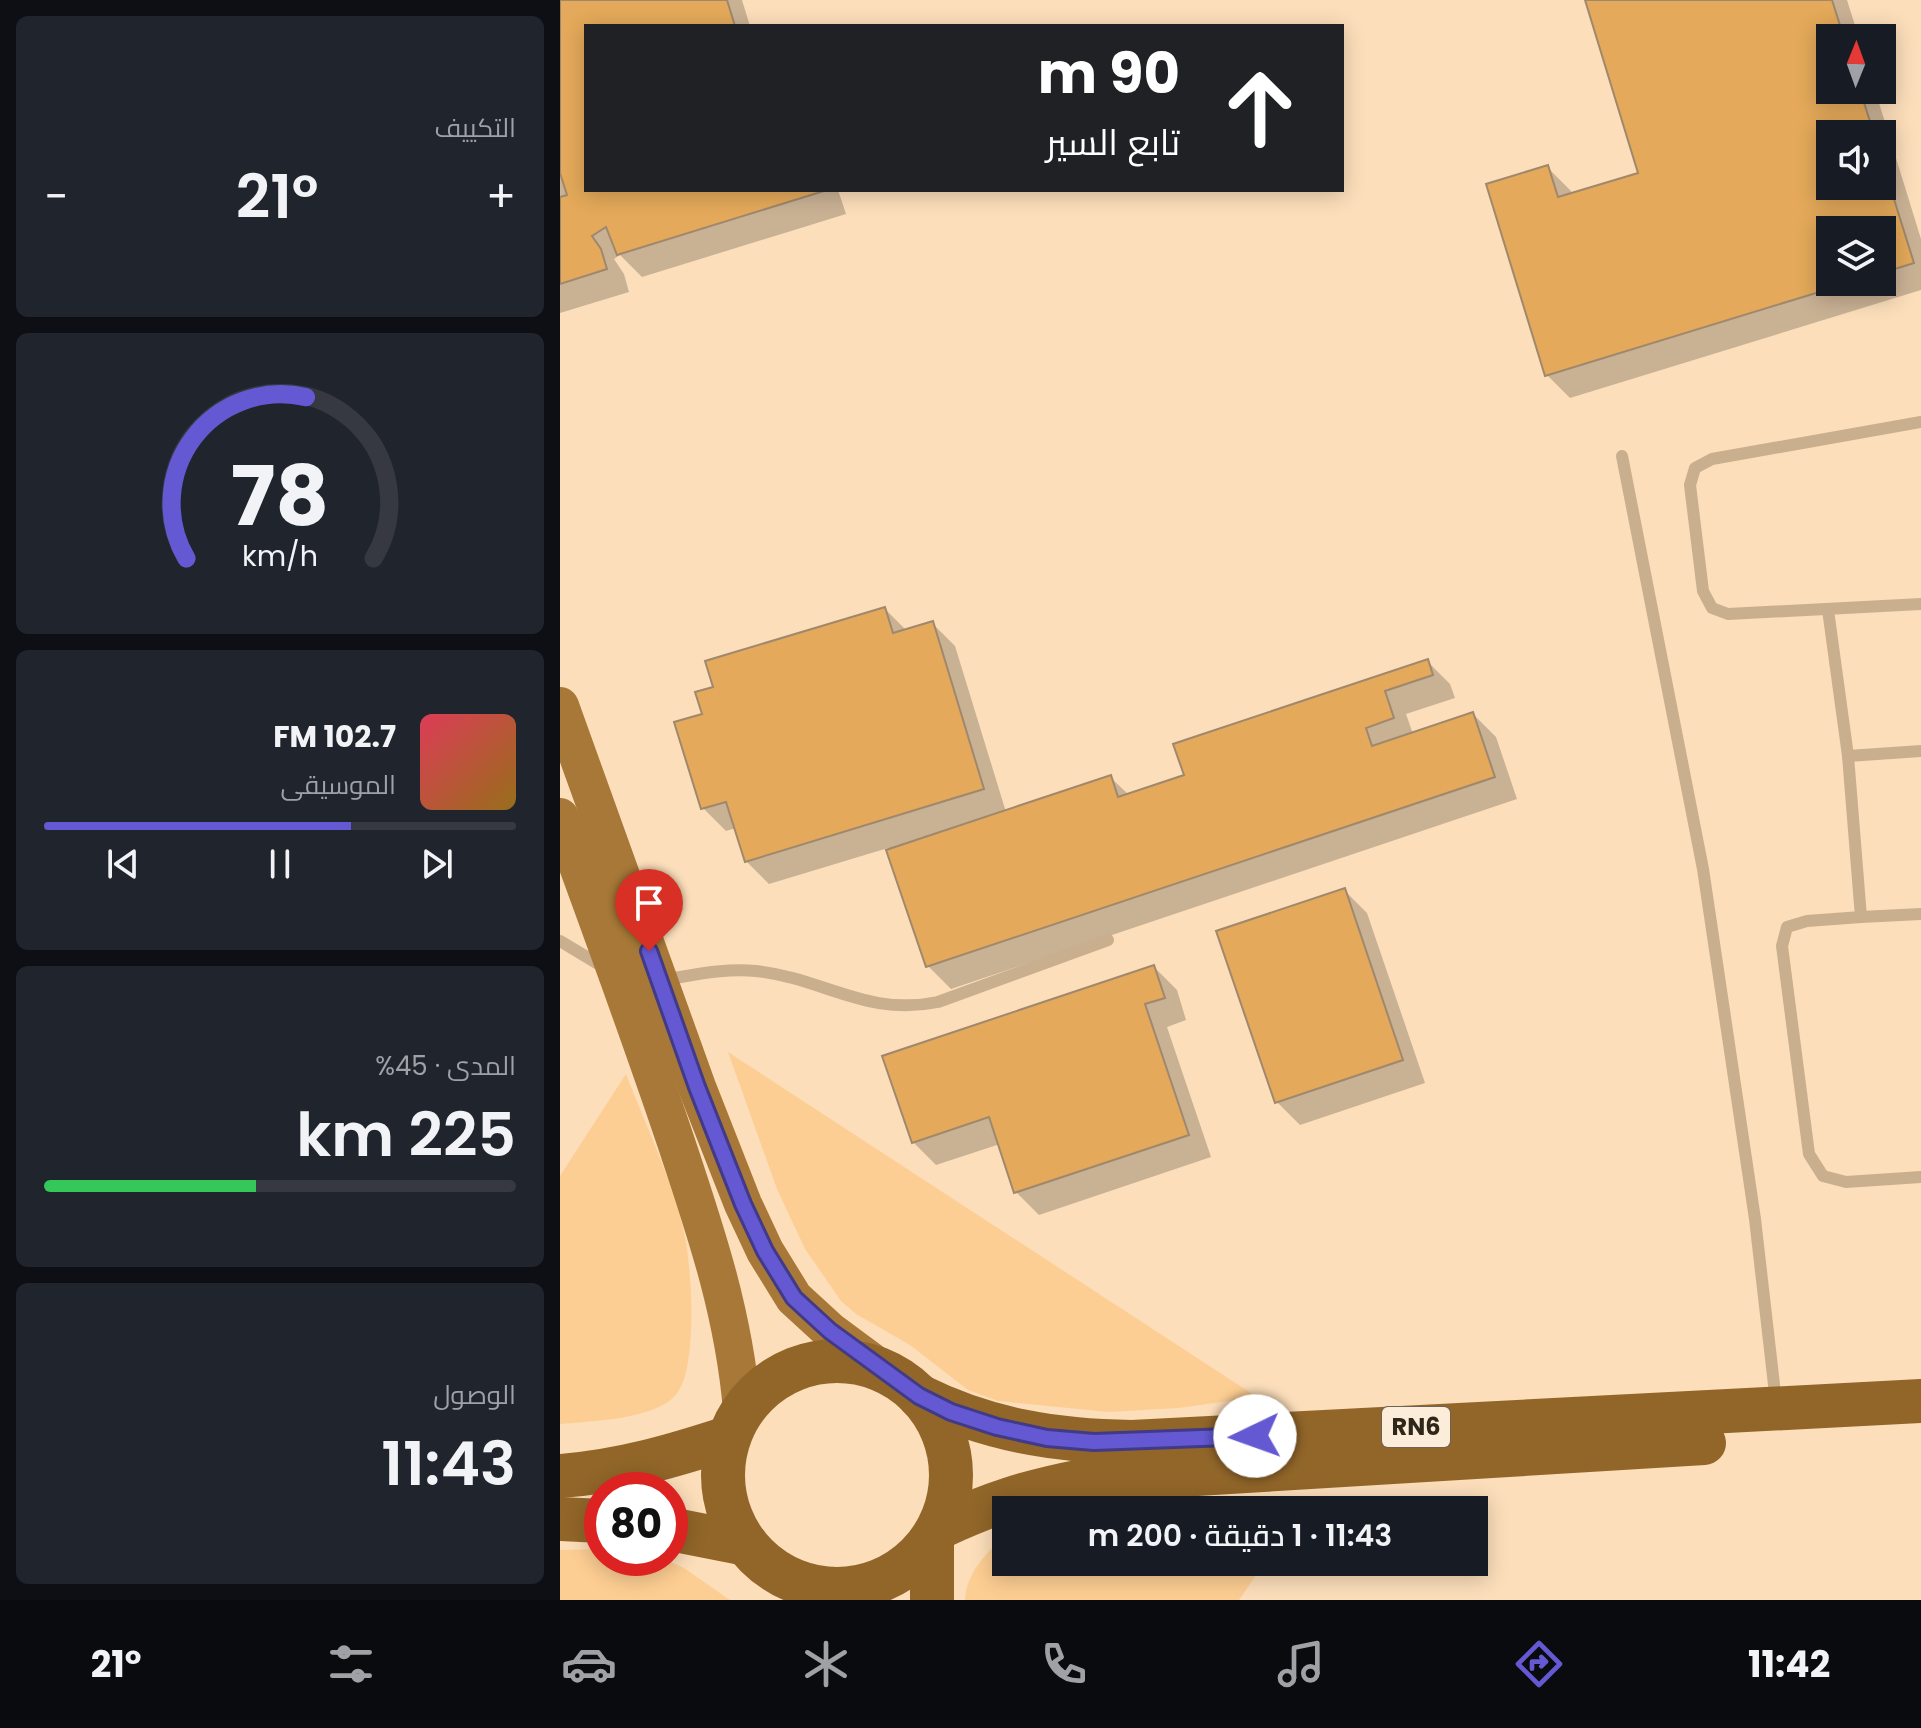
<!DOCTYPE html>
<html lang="ar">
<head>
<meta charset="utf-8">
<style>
	:root { --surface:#171b24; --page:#20242c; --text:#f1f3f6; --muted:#9ea1a6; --line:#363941; --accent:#6459d2 }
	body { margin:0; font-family:Poppins,Cairo,sans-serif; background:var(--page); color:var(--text); direction:rtl; height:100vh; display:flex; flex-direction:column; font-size:30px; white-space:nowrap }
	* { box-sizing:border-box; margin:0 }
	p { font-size:26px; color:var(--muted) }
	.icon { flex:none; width:44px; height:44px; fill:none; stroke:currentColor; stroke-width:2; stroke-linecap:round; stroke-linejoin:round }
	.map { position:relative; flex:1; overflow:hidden; direction:ltr }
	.panel { display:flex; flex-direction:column; gap:16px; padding:16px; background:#0d0f14; width:560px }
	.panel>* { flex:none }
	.banner { position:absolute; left:24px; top:24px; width:760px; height:168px; border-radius:0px; box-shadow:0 4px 20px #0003; direction:rtl; background:#202124; color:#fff; overflow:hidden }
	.needle { width:52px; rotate:1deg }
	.tools { position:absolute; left:1256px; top:24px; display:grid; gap:16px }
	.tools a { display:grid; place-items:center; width:80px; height:80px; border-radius:0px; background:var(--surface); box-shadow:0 4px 20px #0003; font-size:40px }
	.speed { position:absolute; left:24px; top:1472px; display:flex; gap:16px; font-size:40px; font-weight:700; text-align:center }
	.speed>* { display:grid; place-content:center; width:104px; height:104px; border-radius:50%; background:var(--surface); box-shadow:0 4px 20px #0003; line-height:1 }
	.speed .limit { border:12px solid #d22; background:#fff; color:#111 }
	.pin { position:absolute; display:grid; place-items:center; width:68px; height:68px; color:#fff; margin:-82px -34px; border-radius:50% 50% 50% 0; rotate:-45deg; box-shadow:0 0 8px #0007 }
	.pin .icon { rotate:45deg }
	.me { position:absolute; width:88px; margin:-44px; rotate:267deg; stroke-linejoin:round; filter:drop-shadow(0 0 6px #0008) }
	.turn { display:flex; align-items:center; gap:28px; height:168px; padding:0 32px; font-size:36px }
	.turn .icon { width:104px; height:104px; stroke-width:2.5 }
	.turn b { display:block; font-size:56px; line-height:68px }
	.big { font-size:60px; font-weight:600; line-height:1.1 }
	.panel .widget { flex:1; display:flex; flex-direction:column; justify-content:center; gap:12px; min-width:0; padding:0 28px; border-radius:12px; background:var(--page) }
	.panel .dial { align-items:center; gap:0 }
	.dial svg { height:208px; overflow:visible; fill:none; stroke:var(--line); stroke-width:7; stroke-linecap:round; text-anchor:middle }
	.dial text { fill:var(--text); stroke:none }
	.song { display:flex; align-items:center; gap:24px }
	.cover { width:96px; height:96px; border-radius:12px; background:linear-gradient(135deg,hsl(350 70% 55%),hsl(40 70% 35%)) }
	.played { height:8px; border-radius:4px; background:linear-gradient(90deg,var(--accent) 65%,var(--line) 65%) }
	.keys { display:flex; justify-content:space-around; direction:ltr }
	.heat { display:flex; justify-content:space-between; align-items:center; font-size:44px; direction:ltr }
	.charge { height:12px; border-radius:6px; background:linear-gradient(90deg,#34c759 45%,var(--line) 0) }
	.trip { position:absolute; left:432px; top:1496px; width:496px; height:80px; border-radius:0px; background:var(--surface); box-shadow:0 4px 20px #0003; font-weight:600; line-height:80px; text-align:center; direction:rtl }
	.menu { display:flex; height:128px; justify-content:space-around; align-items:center; background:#090b0e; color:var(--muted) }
	.menu .icon { width:56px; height:56px }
	.menu .current { color:var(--accent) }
	.menu b { font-size:36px; color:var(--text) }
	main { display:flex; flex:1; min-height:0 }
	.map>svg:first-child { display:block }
	.built { fill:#fcdeba; fill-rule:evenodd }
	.green { fill:#fdce93 }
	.shadow { fill:#0003; fill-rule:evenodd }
	.building { fill:#e4a95a; stroke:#9f886d; stroke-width:2 }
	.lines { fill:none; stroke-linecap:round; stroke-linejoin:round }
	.lane { stroke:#caaf8f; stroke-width:12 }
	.primary { stroke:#a77837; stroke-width:38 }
	.highway { stroke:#926629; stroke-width:44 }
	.route-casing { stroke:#413a88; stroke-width:20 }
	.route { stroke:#6459d2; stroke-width:14 }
	.labels { text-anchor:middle; stroke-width:7; stroke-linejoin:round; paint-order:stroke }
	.shield { fill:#fceddb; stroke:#6d6255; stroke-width:2 }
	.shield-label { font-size:24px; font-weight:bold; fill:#30271b }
</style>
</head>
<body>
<main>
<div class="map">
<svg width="1361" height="1600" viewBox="0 0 1361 1600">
	<rect width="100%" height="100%" fill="#fceddb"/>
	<path class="built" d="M0,0H1361V1600H0ZM26,26H782V190H26ZM1270,38H1322V90H1270ZM1270,134H1322V186H1270ZM1270,230H1322V282H1270ZM42,1490H110V1558H42ZM446,1510H914V1562H446Z"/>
	<g class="green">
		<polygon points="168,1052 697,1397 619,1408 548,1412 438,1401 408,1390 350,1345 296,1314 281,1301 245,1249 217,1189"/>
		<path d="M66,1074C85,1124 117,1190 126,1242C131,1276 133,1313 130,1346C128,1365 125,1391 108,1402C80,1420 32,1421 0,1424V1176Z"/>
		<path d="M446,1535V1562H705L679,1600H405C406,1573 427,1552 446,1535Z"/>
		<polygon points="42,1549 42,1558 102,1558 124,1568 170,1600 0,1600 0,1550"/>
	</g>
	<g class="shadow">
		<polygon points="0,0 182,0 190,26 26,26 26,190 278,190 286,214 82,277 60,255 54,259 64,274 69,292 0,313"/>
		<path d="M1027,0H1287L1299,38H1270V90H1315L1361,239V290L1010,398L987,375L988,168L1011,191L1012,195L1080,174ZM1270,134H1322V186H1270ZM1270,230H1322V282H1270Z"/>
		<polygon points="325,609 347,631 372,623 395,646 446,812 550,777 569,795 626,776 867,661 890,684 895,698 846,714 853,734 913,714 936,737 957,799 391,989 368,966 328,848 209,884 186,861 176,828 166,831 143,808 144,715 155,688"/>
		<polygon points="784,890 807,913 865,1083 740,1125 717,1102"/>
		<polygon points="594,967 617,990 626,1020 607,1027 651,1157 479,1215 456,1192 440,1144 376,1165 353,1142"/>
	</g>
	<g class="building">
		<polygon points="0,0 167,0 175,26 26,26 26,190 264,191 57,255 46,227 32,236 41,249 47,269 0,284 0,197 7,195 0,173"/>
		<polygon points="1025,0 1272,0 1284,38 1270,38 1270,90 1300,90 1314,134 1270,134 1270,186 1322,186 1322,161 1354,263 1322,273 1322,230 1270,230 1270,282 1292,282 985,376 926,184 988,165 998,197 1078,173"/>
		<polygon points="325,607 333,633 373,621 424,789 185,862 166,802 141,809 114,722 142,714 135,692 153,687 145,661"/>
		<polygon points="868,659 873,675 825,691 834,718 806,728 812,746 913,712 935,777 366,967 326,850 551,775 558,797 624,775 613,744"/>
		<polygon points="785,888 843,1060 715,1103 656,931"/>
		<polygon points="594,965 605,998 585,1004 629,1135 454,1193 429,1117 352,1143 322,1056"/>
	</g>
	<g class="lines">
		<g class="lane">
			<polyline points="1361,422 1152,459 1135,468 1130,485 1143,591 1152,608 1168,614 1361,604"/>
			<polyline points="1062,456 1143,869 1195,1219 1216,1402"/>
			<polyline points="1268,610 1288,756 1301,917 1361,914"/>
			<polyline points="1288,756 1361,751"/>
			<polyline points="1301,917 1247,921 1227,927 1222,946 1249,1154 1263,1176 1286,1182 1361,1177"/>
			<polyline points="0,941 45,968"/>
			<path d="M103,980C134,975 164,968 196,971C263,978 307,1017 378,1002L548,940"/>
		</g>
		<g class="primary">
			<polyline points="0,706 137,1087 183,1204 205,1251 234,1298 270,1331 324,1371"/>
			<path d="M0,817C40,926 80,1035 117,1145C147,1235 174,1315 182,1410"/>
		</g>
		<g class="highway">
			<circle cx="277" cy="1475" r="114"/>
			<path d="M359,1396C427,1430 496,1441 572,1442L1361,1401"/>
			<path d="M0,1476C58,1472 113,1456 168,1438"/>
			<polyline points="0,1519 42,1521"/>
			<path d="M380,1527C429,1504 469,1491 522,1481L1144,1443"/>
			<polyline points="110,1529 186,1544"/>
			<polyline points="372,1540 372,1600"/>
		</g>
	</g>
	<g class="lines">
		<defs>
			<polyline id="route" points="89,951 137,1087 183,1204 205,1251 234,1298 270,1331 359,1396 391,1412 437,1427 487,1438 534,1442 695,1436"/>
		</defs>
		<use href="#route" class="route-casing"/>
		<use href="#route" class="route"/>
	</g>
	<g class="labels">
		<rect class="shield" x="822" y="1407" width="68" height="40" rx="6"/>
		<g class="shield-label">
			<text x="856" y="1435">RN6</text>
		</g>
	</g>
</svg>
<div class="tools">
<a><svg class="needle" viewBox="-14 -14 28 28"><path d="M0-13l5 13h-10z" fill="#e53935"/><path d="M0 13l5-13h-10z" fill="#9ea1a6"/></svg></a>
<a><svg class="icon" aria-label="sound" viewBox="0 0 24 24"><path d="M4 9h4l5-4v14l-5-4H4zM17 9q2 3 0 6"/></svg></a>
<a><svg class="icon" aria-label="layers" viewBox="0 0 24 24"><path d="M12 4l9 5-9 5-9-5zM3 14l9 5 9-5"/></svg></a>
</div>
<div class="speed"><div class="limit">80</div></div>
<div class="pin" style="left:89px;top:951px;background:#d93025"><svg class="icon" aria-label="arrive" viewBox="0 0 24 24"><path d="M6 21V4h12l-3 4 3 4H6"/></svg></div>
<svg class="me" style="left:695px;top:1436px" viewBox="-20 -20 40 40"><circle r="19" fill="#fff"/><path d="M0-13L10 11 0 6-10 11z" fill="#6459d2"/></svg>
<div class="trip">11:43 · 1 دقيقة · 200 m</div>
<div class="banner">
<div class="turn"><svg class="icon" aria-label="ahead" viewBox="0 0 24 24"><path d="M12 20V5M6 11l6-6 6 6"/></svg><div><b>90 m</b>تابع السير</div></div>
</div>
</div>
<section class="panel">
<div class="widget"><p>التكييف</p>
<div class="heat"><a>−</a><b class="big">21°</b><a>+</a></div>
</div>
<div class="widget dial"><svg viewBox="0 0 100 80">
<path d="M14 69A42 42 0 1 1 86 69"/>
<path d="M14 69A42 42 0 0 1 60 7" stroke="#6459d2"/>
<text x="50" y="56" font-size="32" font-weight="700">78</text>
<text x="50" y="72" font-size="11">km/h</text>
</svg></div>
<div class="widget">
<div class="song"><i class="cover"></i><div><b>102.7 FM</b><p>الموسيقى</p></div></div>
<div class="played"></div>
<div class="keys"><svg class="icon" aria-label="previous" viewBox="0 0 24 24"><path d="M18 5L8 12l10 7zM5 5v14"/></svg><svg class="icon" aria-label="pause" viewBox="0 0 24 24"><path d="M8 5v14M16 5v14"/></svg><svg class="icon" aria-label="next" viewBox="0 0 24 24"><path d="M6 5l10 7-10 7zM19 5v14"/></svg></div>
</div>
<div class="widget"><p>المدى · 45%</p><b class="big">225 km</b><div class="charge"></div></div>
<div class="widget"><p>الوصول</p><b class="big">11:43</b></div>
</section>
</main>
<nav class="menu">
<b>11:42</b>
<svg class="icon current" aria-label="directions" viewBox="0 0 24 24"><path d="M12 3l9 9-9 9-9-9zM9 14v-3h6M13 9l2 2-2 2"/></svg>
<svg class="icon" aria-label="music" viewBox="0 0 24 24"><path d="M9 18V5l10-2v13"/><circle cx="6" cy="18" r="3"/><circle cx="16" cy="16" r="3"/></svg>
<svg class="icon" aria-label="phone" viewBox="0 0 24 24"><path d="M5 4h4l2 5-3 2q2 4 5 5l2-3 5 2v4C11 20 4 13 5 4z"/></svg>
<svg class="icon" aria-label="climate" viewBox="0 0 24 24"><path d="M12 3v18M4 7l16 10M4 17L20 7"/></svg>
<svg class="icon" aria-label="car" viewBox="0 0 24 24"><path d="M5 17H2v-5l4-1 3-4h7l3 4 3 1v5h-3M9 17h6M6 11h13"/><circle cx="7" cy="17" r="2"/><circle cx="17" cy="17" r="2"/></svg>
<svg class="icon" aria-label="filters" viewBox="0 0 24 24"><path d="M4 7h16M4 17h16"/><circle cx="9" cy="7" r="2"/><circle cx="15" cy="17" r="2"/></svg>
<b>21°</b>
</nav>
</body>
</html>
